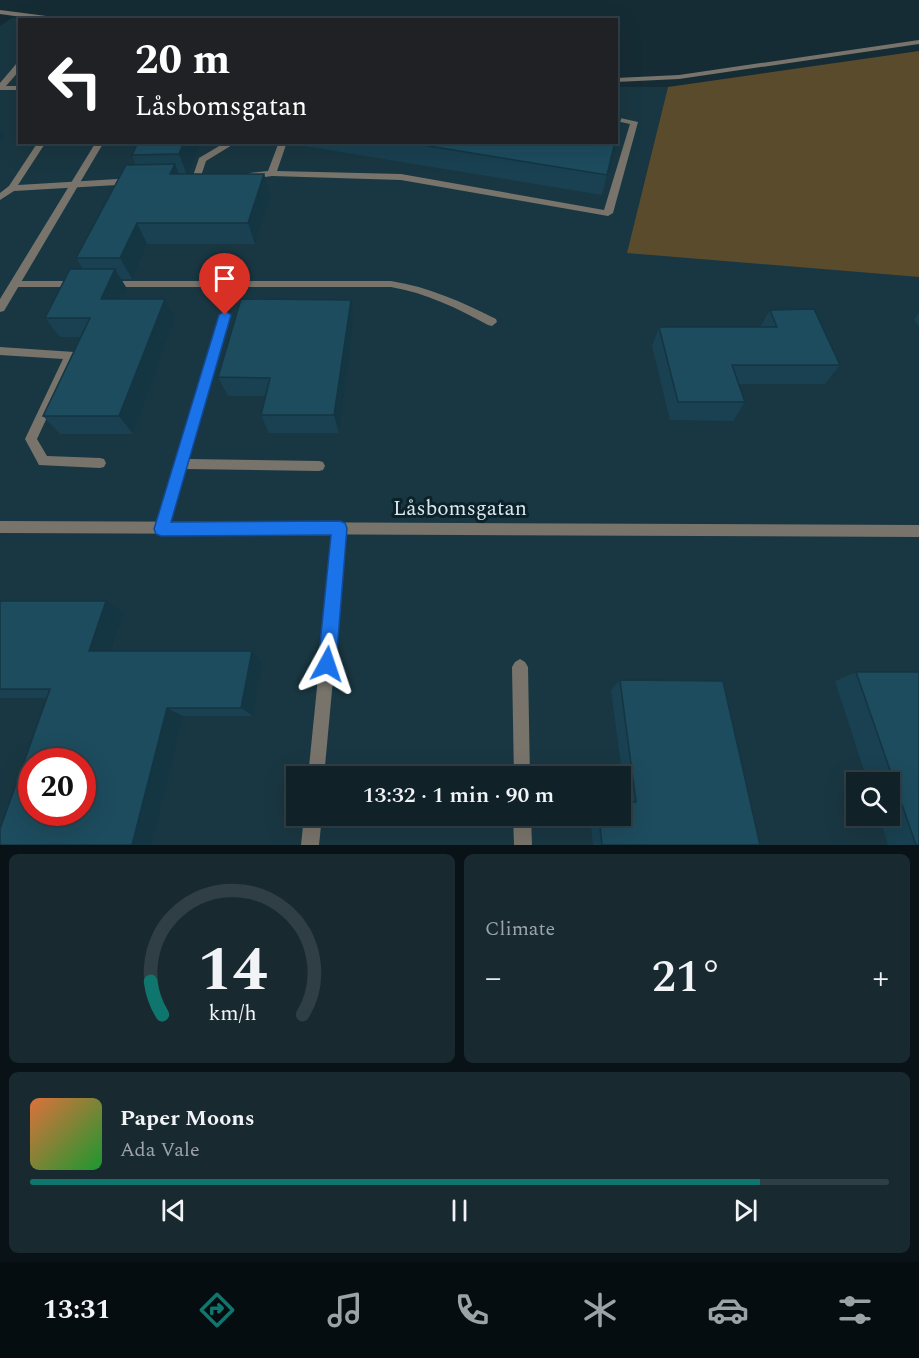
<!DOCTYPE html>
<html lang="en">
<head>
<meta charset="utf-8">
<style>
	:root { --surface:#102128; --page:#192930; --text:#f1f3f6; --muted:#9ca3a8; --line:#303e45; --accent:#0f766e }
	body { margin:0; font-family:Spectral,serif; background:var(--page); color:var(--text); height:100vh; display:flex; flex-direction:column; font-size:22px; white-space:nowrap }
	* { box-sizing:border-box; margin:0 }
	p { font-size:20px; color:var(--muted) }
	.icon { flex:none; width:33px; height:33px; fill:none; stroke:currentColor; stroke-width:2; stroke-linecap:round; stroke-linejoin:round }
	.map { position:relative; height:845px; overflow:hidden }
	.panel { display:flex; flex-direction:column; gap:9px; padding:9px; background:#091216; flex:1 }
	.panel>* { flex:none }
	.top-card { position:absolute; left:18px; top:18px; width:600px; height:126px; border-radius:0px; box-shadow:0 6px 24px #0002,0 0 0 2px var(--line); background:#202124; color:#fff; overflow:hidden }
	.buttons { position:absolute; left:846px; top:772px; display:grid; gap:12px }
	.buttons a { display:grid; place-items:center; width:54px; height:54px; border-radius:0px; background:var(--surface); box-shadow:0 6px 24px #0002,0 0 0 2px var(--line); font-size:30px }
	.speed { position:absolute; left:18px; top:748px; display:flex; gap:12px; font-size:30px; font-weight:700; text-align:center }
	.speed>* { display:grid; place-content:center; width:78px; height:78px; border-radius:50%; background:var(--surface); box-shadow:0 6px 24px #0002,0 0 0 2px var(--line); line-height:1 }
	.speed .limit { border:9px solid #d22; background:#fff; color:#111 }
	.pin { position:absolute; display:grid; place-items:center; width:51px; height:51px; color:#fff; margin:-62px -26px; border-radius:50% 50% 50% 0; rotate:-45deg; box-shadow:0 0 6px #0007 }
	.pin .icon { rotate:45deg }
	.me { position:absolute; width:66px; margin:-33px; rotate:5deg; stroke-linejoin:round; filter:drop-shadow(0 0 4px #0008) }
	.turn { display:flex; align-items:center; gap:21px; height:126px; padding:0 18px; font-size:27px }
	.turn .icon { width:78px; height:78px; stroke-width:2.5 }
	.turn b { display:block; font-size:42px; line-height:51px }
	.big { font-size:45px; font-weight:600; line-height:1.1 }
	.panel .tile { flex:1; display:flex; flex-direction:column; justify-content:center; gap:9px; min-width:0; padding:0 21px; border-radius:9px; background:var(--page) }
	.panel .dial { align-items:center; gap:0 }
	.dial svg { height:156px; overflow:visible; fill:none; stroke:var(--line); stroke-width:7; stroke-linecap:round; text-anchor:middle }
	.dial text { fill:var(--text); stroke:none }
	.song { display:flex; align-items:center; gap:18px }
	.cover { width:72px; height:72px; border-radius:9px; background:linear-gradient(135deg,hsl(20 70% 55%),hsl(130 70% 35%)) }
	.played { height:6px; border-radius:3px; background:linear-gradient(90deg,var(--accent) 85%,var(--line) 85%) }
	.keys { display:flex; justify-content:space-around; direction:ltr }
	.heat { display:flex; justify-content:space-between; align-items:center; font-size:33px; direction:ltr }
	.panel .tiles { flex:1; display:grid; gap:9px; grid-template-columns:1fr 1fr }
	.tile:last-child { grid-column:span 2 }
	.trip { position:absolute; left:286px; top:766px; width:345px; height:60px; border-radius:0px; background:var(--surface); box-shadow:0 6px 24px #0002,0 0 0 2px var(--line); font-weight:600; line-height:60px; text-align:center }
	.dock { display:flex; height:96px; justify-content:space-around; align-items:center; background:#060d10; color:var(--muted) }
	.dock .icon { width:42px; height:42px }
	.dock .current { color:var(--accent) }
	.dock b { font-size:27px; color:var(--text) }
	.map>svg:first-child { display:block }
	.built { fill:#193742; fill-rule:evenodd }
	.green { fill:#5a4b2c }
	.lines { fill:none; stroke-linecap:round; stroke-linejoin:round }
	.lane { fill:#78746b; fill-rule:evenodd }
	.street { fill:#78746b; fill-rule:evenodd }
	.wall { fill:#194151 }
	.shaded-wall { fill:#143542 }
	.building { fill:#1d4c5e; stroke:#143542; stroke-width:1.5; fill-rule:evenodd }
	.route { fill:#1a73e8; stroke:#114b97; stroke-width:1.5 }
	.labels { text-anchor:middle; stroke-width:6; stroke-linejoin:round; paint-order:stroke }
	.street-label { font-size:21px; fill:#dbe8ee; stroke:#0c222a }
</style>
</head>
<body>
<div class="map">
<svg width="919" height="845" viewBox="0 0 919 845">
	<rect width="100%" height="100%" fill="#162c35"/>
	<path class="built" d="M12,18L27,19L20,20V142H616L617,87H668L628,252L919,277V845H0V26ZM32,762H82V813H32ZM297,777H621V816H297ZM856,783H890V816H856Z"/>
	<polygon class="green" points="919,51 919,277 627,253 668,87"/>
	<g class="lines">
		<g class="lane">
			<polygon points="17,63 20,63 20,70 6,86 20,86 20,90 0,90 0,83"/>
			<polygon points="616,117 638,122 613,213 608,216 401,180 272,176 250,179 246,176 250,173 268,171 279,142 287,142 277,171 401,174 604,210 630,124 616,121"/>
			<polygon points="38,142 46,142 18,185 134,178 138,181 134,184 14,191 0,200 0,193 9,186"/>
			<polygon points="226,142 237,142 206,161 200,179 193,181 192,179 199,158"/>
			<polygon points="15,281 77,281 82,284 77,287 15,287 10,284"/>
			<path d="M109,281H391C429,287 462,302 496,319L497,322L492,326L488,325C457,308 426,293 391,287H109L104,284Z"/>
			<polygon points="225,311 230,315 188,459 319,461 323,462 325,466 323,470 319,471 185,469 168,529 166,533 161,535 156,533 154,529 220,315"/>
			<polygon points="0,347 74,352 76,355 37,439 47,456 100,458 104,459 106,463 104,467 100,468 39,465 25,439 63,359 0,355"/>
			<polygon points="340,522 345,524 347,528 324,777 308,777 333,528 335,524"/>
			<polygon points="520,659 525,662 528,667 530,777 514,777 512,667 515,662"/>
			<polygon points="304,816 322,816 319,845 301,845"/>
			<polygon points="513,816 531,816 532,845 514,845"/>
		</g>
		<g class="street">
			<polygon points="0,10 62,18 65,20 43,20 0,14"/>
			<polygon points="919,40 919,44 679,79 616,82 616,78 679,75"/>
			<polygon points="96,142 104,142 4,311 0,312 0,299"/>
			<polygon points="0,521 919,525 919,537 0,533"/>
		</g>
	</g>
	<g class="wall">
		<polygon points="138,142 201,142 187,174 264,174 270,195 255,244 147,244 132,279 121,279 127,289 123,299 175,318 133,434 60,434 43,416 81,337 60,337 45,318 83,269 76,258 136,165 132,155"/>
		<polygon points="298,142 616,142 602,195 298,145"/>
		<polygon points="770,310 840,365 825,384 739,384 745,402 733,421 670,420 652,346 659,327 760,327"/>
		<polygon points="919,313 919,327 914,319"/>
		<polygon points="354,319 339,433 269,433 261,415 265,396 228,396 218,377"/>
		<polygon points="0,601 124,614 112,651 262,662 253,716 183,716 152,845 0,845 47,698 0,698"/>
		<polygon points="856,672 919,845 888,845 879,816 890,816 890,783 868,783 835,681"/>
		<polygon points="620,680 760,845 593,845 590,816 621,816 626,802 611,690"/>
	</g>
	<g class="shaded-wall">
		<polygon points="0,129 5,136 0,143"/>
		<polygon points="184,142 201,142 187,175 179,154"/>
		<polygon points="615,142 616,142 602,195 607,175"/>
		<polygon points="175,164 183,185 170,174"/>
		<polygon points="264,174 270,195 255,244 248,223"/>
		<polygon points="137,223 147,244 132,279 120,258"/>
		<polygon points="115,269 127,289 114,318 101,299"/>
		<polygon points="165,299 175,318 133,434 119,416"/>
		<polygon points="351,300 354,319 339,433 334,415"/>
		<polygon points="106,601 124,614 108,661 89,651"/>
		<polygon points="252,651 262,662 253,716 241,708"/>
		<polygon points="167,708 183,716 152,845 132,845"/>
	</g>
	<g class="building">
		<polygon points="616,116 621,116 616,136"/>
		<polygon points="138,142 184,142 179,154 132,155"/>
		<polygon points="404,142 615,142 607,175"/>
		<polygon points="175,164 170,174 264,174 248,223 137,223 120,258 76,258 126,165"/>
		<polygon points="70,269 115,269 101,299 165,299 119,416 43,416 90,318 45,318"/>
		<polygon points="241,299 351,300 334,415 261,415 270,378 218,377"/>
		<polygon points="814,309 840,365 732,365 745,402 678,402 659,327 777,327 770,310"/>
		<path d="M0,601H106L89,651H252L241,708H167L132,845H0V829L50,689H0ZM32,762H82V813H32Z"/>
		<polygon points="856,672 919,672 919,845 916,845"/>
		<polygon points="620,680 723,681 760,845 602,845 599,816 621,816 621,802 636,802"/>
	</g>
	<polygon class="route" points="225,311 231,315 171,522 340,521 345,523 347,528 336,664 333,670 327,673 321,670 318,664 331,535 161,536 156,534 154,529 219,315"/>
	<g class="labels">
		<g class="street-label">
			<text x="460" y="515">Låsbomsgatan</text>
		</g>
	</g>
</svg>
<div class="buttons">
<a><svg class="icon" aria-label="search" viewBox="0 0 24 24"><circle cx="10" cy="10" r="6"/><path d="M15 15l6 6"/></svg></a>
</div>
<div class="speed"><div class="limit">20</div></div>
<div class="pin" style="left:225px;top:315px;background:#d93025"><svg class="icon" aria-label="arrive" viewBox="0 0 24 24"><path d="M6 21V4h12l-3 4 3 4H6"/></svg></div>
<svg class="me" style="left:327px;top:664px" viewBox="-20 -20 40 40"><path d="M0-17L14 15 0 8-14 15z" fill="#1a73e8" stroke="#fff" stroke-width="4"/></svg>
<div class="trip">13:32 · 1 min · 90 m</div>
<div class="top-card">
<div class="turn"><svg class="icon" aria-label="left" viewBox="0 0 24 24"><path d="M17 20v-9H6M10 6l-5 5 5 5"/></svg><div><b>20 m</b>Låsbomsgatan</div></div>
</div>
</div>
<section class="panel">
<div class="tiles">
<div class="tile dial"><svg viewBox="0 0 100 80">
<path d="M14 69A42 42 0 1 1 86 69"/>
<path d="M14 69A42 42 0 0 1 8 52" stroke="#0f766e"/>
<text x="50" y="56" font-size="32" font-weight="700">14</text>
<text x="50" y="72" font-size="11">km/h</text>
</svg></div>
<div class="tile"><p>Climate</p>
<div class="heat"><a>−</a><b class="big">21°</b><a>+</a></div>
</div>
<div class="tile">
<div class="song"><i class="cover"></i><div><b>Paper Moons</b><p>Ada Vale</p></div></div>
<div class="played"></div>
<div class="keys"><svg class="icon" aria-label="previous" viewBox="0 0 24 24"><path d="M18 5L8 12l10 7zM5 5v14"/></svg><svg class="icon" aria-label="pause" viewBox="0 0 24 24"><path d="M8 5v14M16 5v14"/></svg><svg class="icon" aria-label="next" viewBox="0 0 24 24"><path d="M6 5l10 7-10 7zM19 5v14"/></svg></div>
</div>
</div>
</section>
<nav class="dock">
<b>13:31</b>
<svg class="icon current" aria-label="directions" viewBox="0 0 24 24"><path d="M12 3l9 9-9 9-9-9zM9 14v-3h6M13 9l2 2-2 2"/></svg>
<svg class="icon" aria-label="music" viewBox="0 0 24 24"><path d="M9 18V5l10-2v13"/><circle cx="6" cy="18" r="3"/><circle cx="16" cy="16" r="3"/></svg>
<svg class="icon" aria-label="phone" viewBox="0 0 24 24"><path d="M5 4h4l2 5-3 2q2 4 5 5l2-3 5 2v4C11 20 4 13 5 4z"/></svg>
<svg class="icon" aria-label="climate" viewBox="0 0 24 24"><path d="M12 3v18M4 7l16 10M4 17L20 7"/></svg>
<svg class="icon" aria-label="car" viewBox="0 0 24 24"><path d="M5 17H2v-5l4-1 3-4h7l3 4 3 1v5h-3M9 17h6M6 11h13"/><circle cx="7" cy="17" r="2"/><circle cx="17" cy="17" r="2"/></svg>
<svg class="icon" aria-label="filters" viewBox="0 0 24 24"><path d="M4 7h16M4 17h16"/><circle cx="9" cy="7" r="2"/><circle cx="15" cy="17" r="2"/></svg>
</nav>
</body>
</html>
